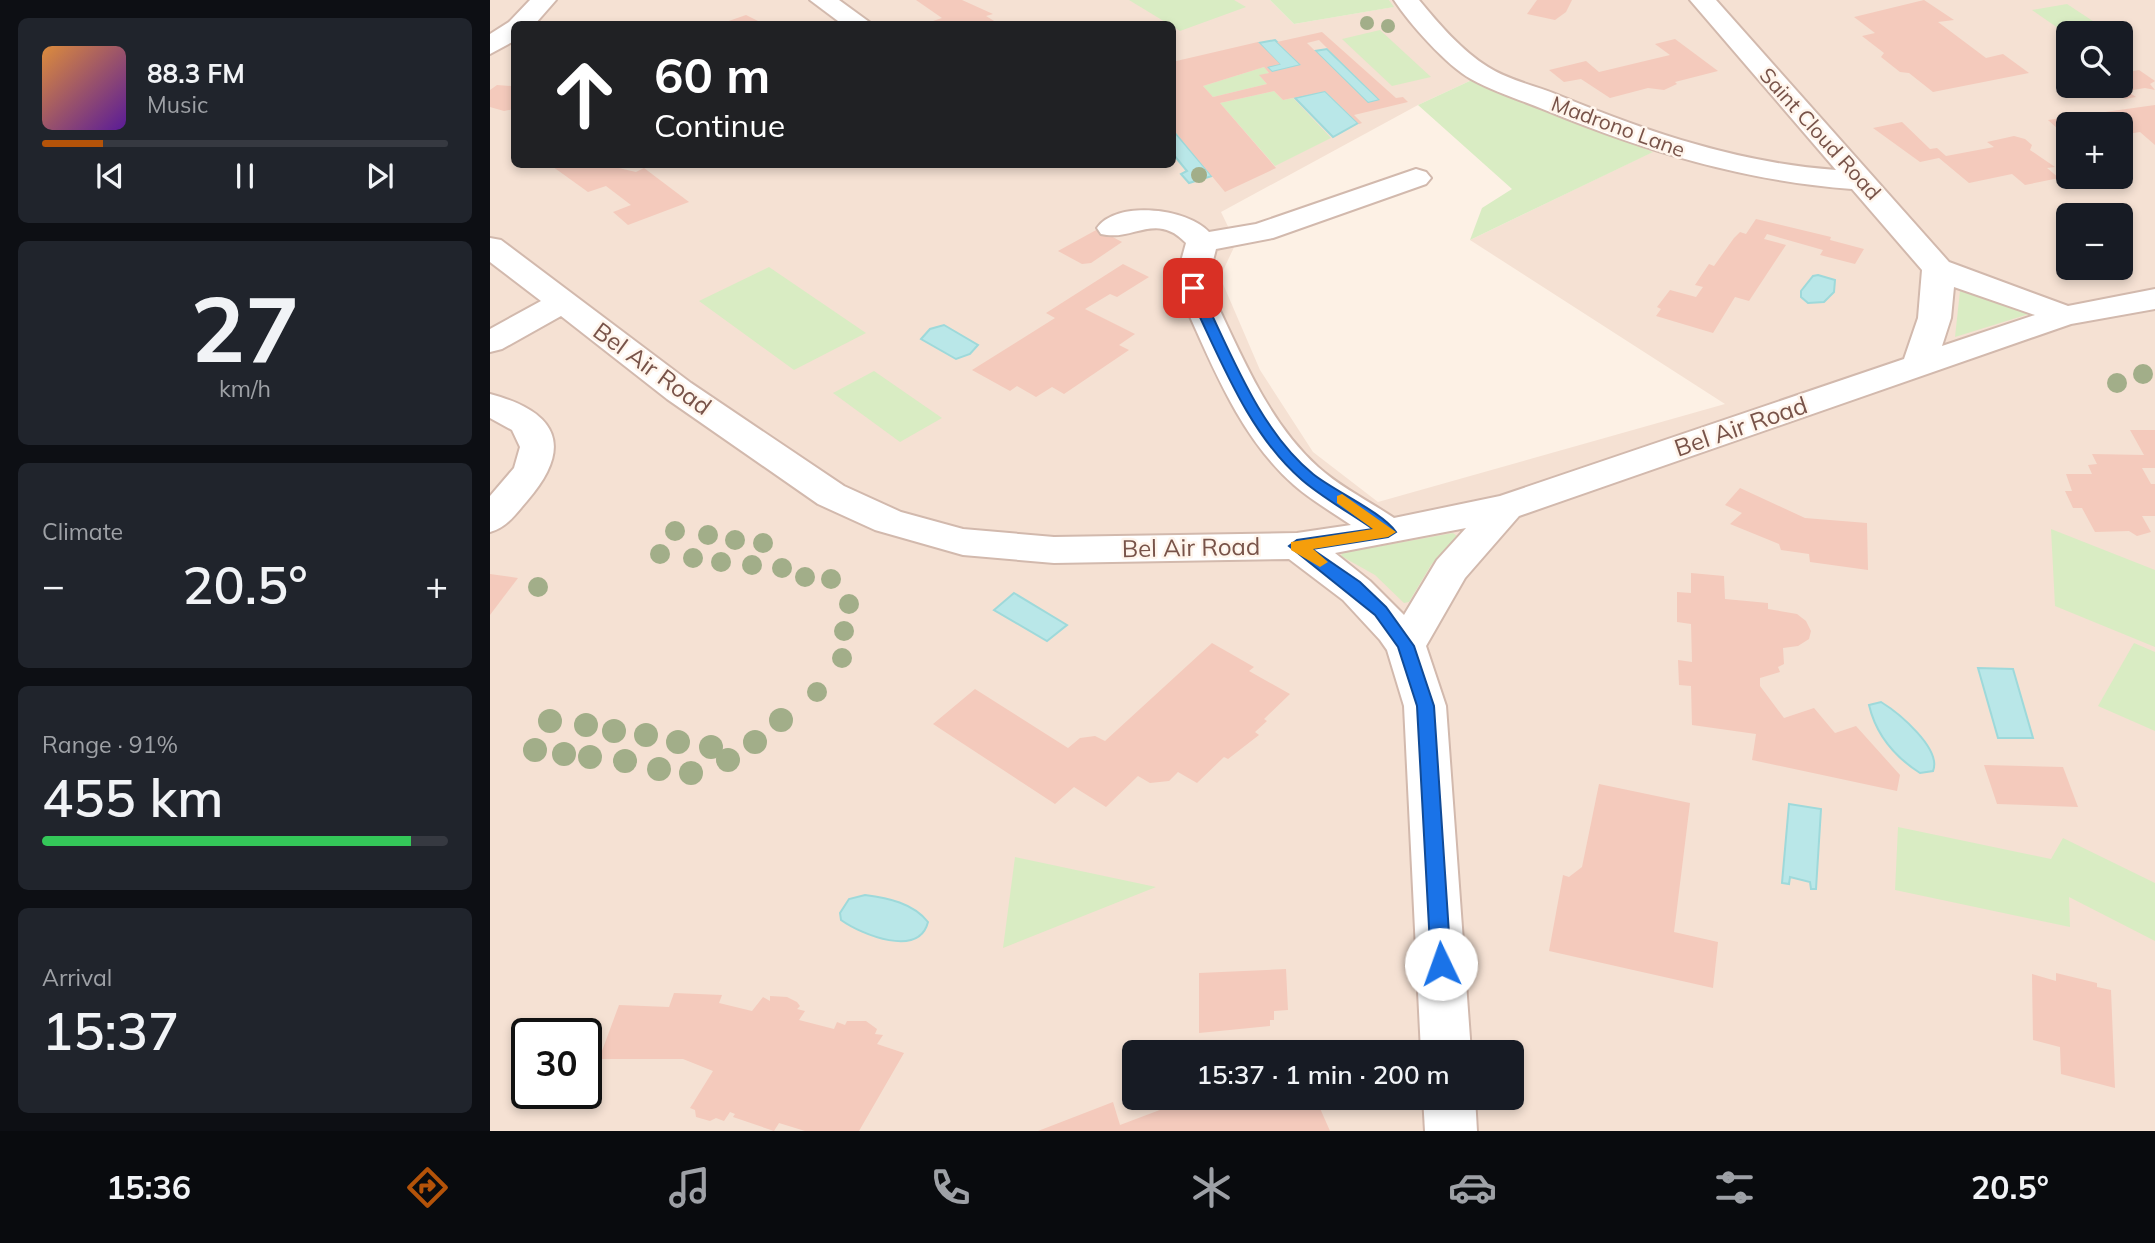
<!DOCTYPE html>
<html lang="en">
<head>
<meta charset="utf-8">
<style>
	:root { --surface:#171b24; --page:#20242c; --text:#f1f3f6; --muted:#9ea1a6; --line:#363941; --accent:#b45309 }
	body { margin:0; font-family:Mulish,sans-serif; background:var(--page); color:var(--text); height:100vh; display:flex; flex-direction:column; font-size:26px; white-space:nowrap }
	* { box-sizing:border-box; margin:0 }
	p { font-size:23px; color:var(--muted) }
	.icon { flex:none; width:38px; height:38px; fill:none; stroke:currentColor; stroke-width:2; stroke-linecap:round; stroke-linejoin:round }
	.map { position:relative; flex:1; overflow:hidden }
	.details { display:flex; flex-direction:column; gap:18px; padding:18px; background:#0d0f14; width:490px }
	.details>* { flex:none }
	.hud { position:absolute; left:21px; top:21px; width:665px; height:147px; border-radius:10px; box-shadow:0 4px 10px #0003; background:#202124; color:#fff; overflow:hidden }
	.buttons { position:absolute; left:1566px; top:21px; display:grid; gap:14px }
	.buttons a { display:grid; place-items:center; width:77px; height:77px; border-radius:10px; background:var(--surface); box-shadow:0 4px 10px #0003; font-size:35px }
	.speed { position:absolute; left:21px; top:1018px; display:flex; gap:14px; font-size:35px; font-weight:700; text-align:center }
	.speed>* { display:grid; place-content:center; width:91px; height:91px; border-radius:50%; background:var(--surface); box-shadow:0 4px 10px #0003; line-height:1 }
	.speed .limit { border:4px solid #111; border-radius:10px; background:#fff; color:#111 }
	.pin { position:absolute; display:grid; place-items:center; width:60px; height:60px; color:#fff; margin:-30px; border-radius:14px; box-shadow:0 4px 10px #0006 }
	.me { position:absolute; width:77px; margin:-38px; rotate:357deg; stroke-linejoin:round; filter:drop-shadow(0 0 5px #0008) }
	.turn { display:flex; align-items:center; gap:24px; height:147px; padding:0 28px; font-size:32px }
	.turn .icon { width:91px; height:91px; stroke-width:2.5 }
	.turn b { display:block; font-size:49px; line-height:60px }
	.big { font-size:52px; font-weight:600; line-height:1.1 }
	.details .widget { flex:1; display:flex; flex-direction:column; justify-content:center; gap:10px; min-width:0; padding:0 24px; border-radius:10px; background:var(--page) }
	.details .dial { align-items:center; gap:0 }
	.dial b { font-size:91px; line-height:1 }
	.song { display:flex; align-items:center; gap:21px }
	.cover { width:84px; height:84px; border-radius:10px; background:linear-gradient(135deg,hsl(30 70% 55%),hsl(270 70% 35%)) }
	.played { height:7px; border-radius:4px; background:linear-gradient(90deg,var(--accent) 15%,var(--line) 15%) }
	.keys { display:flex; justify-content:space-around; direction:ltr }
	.heat { display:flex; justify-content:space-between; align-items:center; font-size:38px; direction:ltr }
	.charge { height:10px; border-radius:5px; background:linear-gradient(90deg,#34c759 91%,var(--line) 0) }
	.trip { position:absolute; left:632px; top:1040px; width:402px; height:70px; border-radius:10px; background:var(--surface); box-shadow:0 4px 10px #0003; font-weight:600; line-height:70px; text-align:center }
	.tabs { display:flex; height:112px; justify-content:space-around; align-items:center; background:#090b0e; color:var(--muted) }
	.tabs .icon { width:49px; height:49px }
	.tabs .on { color:var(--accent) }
	.tabs b { font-size:32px; color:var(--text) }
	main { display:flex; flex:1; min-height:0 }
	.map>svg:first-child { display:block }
	.residential { fill:#f5e1d3; fill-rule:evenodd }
	.green { fill:#d9ecc3 }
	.water { fill:#b9e7e8; stroke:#9ed9da; stroke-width:2 }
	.building { fill:#f4cabc; fill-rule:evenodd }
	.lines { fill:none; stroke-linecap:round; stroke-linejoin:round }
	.minor-casing { stroke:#d2b9ad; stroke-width:4 }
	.minor { fill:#fff; fill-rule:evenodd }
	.tree { fill:#a2ae89 }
	.route { fill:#1a73e8; stroke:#114b97; stroke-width:2 }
	.slow { fill:#f59e0b }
	.labels { text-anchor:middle; stroke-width:5; stroke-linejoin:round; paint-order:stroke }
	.far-street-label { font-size:21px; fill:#785349; stroke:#fff5ec }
	.street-label { font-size:24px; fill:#785349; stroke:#fff5ec }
</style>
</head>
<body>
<main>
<section class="details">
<div class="widget">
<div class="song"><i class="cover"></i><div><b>88.3 FM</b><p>Music</p></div></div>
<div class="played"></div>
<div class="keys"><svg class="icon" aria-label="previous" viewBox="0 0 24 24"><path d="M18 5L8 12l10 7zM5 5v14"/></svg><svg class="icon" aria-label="pause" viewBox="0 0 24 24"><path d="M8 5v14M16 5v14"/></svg><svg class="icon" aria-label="next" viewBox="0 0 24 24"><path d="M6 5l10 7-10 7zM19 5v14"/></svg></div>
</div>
<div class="widget dial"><b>27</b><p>km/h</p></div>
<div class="widget"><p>Climate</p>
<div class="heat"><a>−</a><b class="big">20.5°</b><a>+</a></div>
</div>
<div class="widget"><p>Range · 91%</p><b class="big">455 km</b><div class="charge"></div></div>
<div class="widget"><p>Arrival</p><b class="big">15:37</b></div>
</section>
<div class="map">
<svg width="1665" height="1131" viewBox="0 0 1665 1131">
	<rect width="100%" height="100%" fill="#fdf1e5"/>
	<path class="residential" d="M0,0H780L804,24L903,7L899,0H1665V1131H0ZM24,24H682V164H24ZM1578,33H1631V86H1578ZM984,79L1162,152L980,240L1235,404L888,502L823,452L770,370L730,277L746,243L731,212L928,105ZM1578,124H1631V177H1578ZM1578,215H1631V268H1578ZM37,1034H96V1094H37ZM644,1052H1022V1097H644Z"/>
	<g class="green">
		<polygon points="639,0 744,0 756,7 690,31"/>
		<polygon points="780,0 899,0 904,7 804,24"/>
		<polygon points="1577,4 1621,33 1578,35 1542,10"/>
		<polygon points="890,30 941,77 902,86 852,39"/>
		<polygon points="774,67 779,73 770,76 777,84 723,97 713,86"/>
		<polygon points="984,79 1163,152 980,240 992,208 1022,189 928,105"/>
		<polygon points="784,91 793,100 803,98 841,138 785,166 730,103"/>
		<polygon points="279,267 376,333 304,370 209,301"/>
		<polygon points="1470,291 1537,311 1539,314 1465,337"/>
		<polygon points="384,371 452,418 410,442 343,393"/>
		<polygon points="1561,529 1665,570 1665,647 1565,606"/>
		<polygon points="963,533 967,536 941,565 919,602 914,603 885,575 851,556 852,553"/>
		<polygon points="1644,643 1665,652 1665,731 1608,706"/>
		<polygon points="1408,827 1561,859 1573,838 1665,883 1665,941 1579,897 1580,927 1405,890"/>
		<polygon points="525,857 666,887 513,948"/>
	</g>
	<g class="water">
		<polygon points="785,40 811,65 782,72 777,67 789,64 769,43"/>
		<polygon points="837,49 890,100 878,103 825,51"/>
		<polygon points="835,91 868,123 843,137 805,98"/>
		<polygon points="682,129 722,176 699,183 691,174 697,171 683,154"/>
		<polygon points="1328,275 1345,280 1344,292 1334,302 1318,303 1311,297 1311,291 1323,276"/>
		<polygon points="454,325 488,345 480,354 466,359 431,339 440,329"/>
		<polygon points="524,593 577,625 557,641 504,610"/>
		<polygon points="1488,668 1523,669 1543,738 1508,738"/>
		<path d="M1391,702C1409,713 1452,749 1443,771L1430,773C1405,757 1386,735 1379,705Z"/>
		<polygon points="1299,804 1331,809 1326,889 1321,889 1320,882 1300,877 1299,884 1292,883"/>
		<path d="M375,895C398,898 423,903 438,922C429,958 372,935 351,920L350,913L359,899Z"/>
	</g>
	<g class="building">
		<polygon points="426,0 472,0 503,14 496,16 509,24 448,24 443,21 452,18"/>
		<polygon points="1047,0 1082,0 1076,12 1065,20 1037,14"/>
		<polygon points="1434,0 1464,20 1448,22 1496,58 1513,54 1539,73 1443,92 1419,73 1410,72 1391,57 1394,53 1372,36 1385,33 1364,17"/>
		<polygon points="256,15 274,24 230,24"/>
		<path d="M832,32L906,98L913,97L918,102L864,115L872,123L869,124L835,91L793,100L784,91L730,103L786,168L735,192L682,128V62L768,42L790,64L777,67L782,72L811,65L787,42ZM829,40L836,47L890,100L878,103L817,43ZM774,67L779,73L769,75L777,84L723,97L713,86Z"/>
		<polygon points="1185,39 1228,71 1185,82 1187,84 1174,90 1158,88 1120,98 1091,79 1074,82 1059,70 1096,61 1109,72 1180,55 1165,44"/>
		<polygon points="1649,70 1665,81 1660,84 1665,90 1655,88 1637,91 1646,97 1635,99 1616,86 1631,86 1631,73"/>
		<polygon points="24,83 24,109 14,111 0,107 0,90 7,85 21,86"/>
		<polygon points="1665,105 1665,145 1650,132 1631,135 1631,124 1578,124 1578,138 1558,120"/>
		<polygon points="1412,122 1440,149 1447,148 1456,156 1504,147 1497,142 1524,136 1535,139 1542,145 1540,150 1565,167 1557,168 1569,178 1535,185 1522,174 1479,183 1449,158 1430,162 1383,128"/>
		<polygon points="59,164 111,164 146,172 154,168 199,202 138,225 123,212 141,205 116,186 98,192"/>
		<polygon points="1266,219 1341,237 1340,240 1374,249 1365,264 1330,255 1333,250 1277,234 1274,239 1296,245 1259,301 1245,297 1223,333 1166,316 1171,309 1167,307 1180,290 1206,297 1213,287 1205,285 1219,264 1224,266 1244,238 1250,232 1256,234"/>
		<polygon points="608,229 632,242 601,263 592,264 568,251"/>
		<polygon points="633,264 659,277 627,297 620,294 595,309 645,334 629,345 639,350 574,394 562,387 546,397 527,386 520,391 482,370 565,318 556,313"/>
		<polygon points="1640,430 1665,430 1665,468 1652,468 1661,484 1665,484 1665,516 1652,516 1661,532 1647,536 1639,531 1605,532 1592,508 1583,508 1575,491 1582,491 1576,474 1602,474 1598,465 1607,464 1602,454 1654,455"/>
		<polygon points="1250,488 1315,518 1377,523 1378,570 1320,562 1319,554 1291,550 1289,544 1240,524 1252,513 1235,505"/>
		<polygon points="1201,573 1234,576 1235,599 1278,603 1278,609 1307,614 1316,621 1321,631 1319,639 1308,646 1293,648 1294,664 1288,667 1290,672 1270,678 1270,686 1294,718 1324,708 1345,733 1366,726 1410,775 1407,791 1262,760 1266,734 1202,725 1201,686 1189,685 1188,660 1202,662 1201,624 1187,622 1187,592 1201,593"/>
		<polygon points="0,574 28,578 0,615"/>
		<polygon points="722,643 764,667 759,671 800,694 774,719 777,721 765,732 769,735 738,759 734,757 707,783 688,772 679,781 660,783 648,776 616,807 584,787 565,804 443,724 485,689 578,748 590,738 605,736 615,741"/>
		<polygon points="1494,765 1573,767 1588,807 1507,804"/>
		<polygon points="1109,784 1200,803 1184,932 1228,942 1223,988 1059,951 1073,875 1079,877 1092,867"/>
		<polygon points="796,969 798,1010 784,1011 784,1020 780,1020 780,1026 709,1033 709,973"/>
		<polygon points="1566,973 1607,983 1607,987 1621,990 1625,1088 1571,1074 1570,1047 1543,1040 1542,974 1566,981"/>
		<polygon points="184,993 232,995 229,1003 262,1011 273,997 280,1001 280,996 297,997 307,1002 310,1006 307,1009 315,1011 309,1020 344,1029 347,1022 355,1025 357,1021 376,1021 387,1029 385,1034 393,1035 387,1044 414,1053 369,1131 315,1131 289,1123 284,1131 243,1117 245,1114 240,1112 234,1121 226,1118 220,1121 206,1117 205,1110 200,1108 223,1071 193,1059 109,1059 129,1005 179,1007"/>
		<polygon points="689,1097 825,1097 840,1131 548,1131 623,1102 630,1125 691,1102"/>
	</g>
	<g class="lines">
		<defs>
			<g id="minor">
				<polygon points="40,0 66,0 45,24 24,24 24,41 0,54 0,34 19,22"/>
				<polygon points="320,0 349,0 382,24 352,24"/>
				<path d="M904,0H929C948,23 972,51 998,67C1018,80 1046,86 1068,95C1158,132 1248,163 1346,170L1200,0H1226L1459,262L1578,306L1665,289V309L1581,324L1029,516L975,578L936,646L956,706L981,1052H931L914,706L897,650L890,640L853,600L799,559L564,563L473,555L385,530L328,504L177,399L71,316L12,349L0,352V329L51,301L0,262V238L11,240L201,383L354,486L411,512L473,529L564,537L807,533L861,525C842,512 821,500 804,485C746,434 719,356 687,288V276L696,243C666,211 643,242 611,234L607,228C626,200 697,208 719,232L766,224L926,169L936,172L941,178L936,184L783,238L726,249L719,276V288C750,350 775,419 828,467C850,487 879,501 904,518L1010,496L1414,359L1428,318L1432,270L1362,189C1254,181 1155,151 1055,110C1031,100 1004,92 981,79C957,66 919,23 904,0ZM1464,287L1545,315L1452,346L1461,318ZM976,528L947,560L914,615L880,581L845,553Z"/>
				<path d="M0,394C68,412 84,447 37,501C25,515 17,527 0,532V496L24,468L30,447L22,430L0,418Z"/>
				<polygon points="933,1097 985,1097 987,1131 935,1131"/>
			</g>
		</defs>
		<use href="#minor" class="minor-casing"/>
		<use href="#minor" class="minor"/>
	</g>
	<g class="tree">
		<circle cx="877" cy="23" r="7"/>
		<circle cx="898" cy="26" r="7"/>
		<circle cx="709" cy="175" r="8"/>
		<circle cx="1653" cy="374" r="10"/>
		<circle cx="1627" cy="383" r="10"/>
		<circle cx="185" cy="531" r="10"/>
		<circle cx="218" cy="535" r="10"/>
		<circle cx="245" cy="540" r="10"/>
		<circle cx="273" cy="543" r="10"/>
		<circle cx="170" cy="554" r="10"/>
		<circle cx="203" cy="558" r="10"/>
		<circle cx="231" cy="562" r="10"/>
		<circle cx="262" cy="565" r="10"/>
		<circle cx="292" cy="568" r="10"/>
		<circle cx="315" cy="577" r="10"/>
		<circle cx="341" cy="579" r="10"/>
		<circle cx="48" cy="587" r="10"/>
		<circle cx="359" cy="604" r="10"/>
		<circle cx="354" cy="631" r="10"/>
		<circle cx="352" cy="658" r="10"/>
		<circle cx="327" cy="692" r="10"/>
		<circle cx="291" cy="720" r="12"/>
		<circle cx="60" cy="721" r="12"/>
		<circle cx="96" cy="725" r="12"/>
		<circle cx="124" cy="731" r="12"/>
		<circle cx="156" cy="735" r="12"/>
		<circle cx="188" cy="742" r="12"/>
		<circle cx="265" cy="742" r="12"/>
		<circle cx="221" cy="747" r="12"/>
		<circle cx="45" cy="750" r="12"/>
		<circle cx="74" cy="754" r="12"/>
		<circle cx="100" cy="757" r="12"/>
		<circle cx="238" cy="760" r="12"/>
		<circle cx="135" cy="761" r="12"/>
		<circle cx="169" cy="769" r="12"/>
		<circle cx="201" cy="773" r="12"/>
	</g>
	<path class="route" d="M703,284L709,288C740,350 768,429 823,474C844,491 892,512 906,532L898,537L822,549L870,582L896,607L924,646L944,706L961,964L958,970L951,972L944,970L941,964L927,706L908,647L885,615L799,546L807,540L883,529C860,513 833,498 812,480C756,432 728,352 696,288Z"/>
	<polygon class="slow" points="852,494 906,532 898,537 823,549 838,562 830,567 801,550 801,542 883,529 847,503 847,496"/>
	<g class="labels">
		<g class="far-street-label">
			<text transform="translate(1128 127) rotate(20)" y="7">Madrono Lane</text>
			<text transform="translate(1330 134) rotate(48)" y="7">Saint Cloud Road</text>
		</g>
		<g class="street-label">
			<text transform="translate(162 369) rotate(36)" y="8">Bel Air Road</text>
			<text transform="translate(1251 427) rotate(-19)" y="8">Bel Air Road</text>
			<text transform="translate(701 548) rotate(-1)" y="8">Bel Air Road</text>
		</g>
	</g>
</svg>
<div class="buttons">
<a><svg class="icon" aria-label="search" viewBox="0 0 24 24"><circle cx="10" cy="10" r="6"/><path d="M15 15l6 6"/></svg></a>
<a>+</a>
<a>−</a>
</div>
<div class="speed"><div class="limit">30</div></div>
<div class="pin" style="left:703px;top:288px;background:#d93025"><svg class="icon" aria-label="arrive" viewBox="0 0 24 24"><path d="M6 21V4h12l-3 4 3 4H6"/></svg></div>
<svg class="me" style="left:951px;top:964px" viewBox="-20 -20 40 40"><circle r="19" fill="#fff"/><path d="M0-13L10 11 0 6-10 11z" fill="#1a73e8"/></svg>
<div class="trip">15:37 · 1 min · 200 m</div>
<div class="hud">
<div class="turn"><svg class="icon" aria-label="ahead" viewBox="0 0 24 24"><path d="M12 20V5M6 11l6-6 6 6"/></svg><div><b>60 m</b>Continue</div></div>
</div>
</div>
</main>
<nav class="tabs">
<b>15:36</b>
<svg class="icon on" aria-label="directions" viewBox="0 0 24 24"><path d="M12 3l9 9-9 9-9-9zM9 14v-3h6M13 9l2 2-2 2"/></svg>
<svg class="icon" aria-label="music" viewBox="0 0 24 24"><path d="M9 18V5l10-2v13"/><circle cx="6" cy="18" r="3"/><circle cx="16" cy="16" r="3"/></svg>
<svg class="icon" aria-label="phone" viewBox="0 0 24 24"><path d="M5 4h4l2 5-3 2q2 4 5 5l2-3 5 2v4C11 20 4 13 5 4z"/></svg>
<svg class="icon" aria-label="climate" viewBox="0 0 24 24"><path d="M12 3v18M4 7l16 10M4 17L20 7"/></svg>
<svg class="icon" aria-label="car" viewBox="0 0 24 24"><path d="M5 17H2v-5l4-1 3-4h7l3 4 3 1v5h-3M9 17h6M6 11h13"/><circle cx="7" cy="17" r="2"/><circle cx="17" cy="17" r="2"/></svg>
<svg class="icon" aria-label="filters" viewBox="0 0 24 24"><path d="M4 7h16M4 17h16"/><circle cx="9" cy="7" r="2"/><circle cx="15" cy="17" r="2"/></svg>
<b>20.5°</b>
</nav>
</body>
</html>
